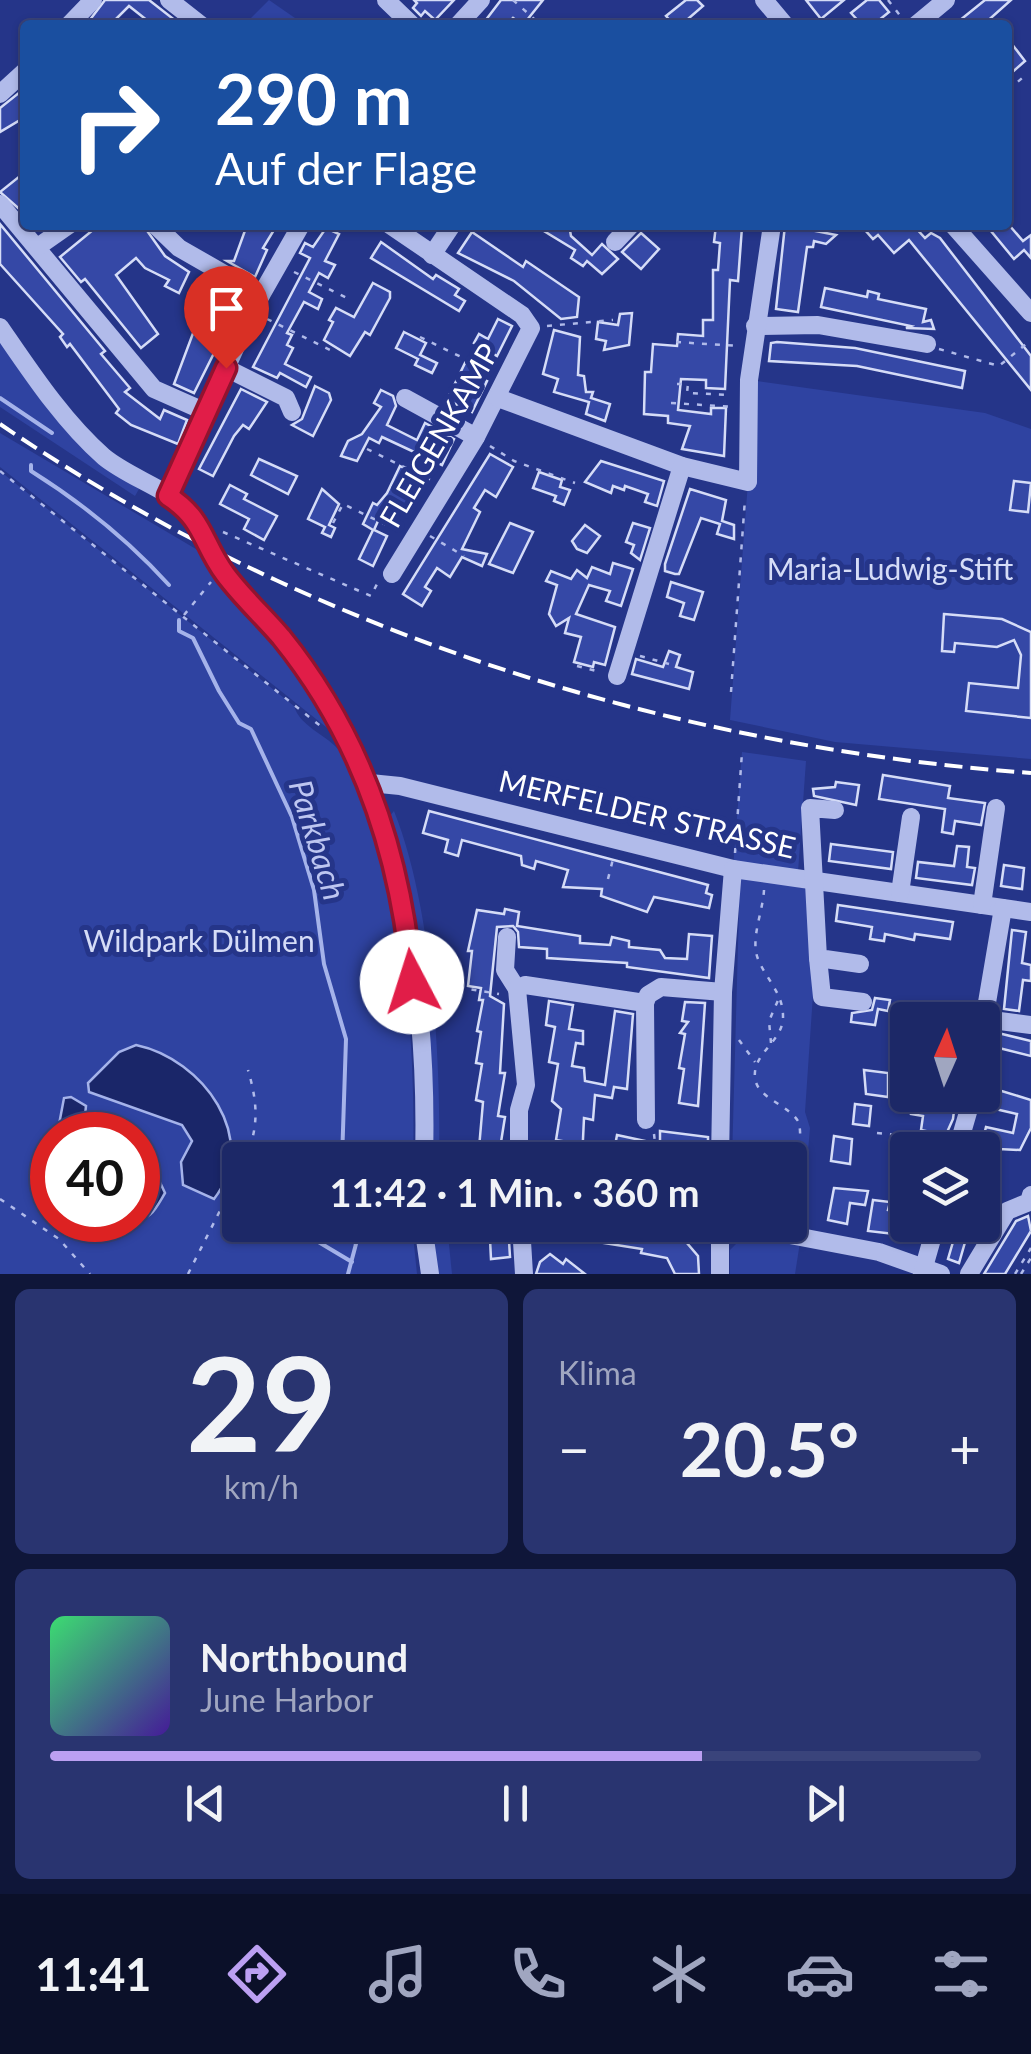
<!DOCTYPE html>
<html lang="de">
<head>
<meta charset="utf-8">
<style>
	:root { --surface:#1c2867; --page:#293470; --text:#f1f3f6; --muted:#a0a6c0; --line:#3a447b; --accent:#bca0f2 }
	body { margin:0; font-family:Lato,sans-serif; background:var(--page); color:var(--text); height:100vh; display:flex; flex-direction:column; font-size:38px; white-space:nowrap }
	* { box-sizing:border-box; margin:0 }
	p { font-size:32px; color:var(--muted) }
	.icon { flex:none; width:55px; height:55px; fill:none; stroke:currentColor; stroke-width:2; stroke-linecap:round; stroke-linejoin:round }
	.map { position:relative; height:1274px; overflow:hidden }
	.sheet { display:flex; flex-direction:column; gap:15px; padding:15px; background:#0f1639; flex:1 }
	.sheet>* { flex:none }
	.hud { position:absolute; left:20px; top:20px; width:992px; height:210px; border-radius:10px; box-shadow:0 2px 8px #0004,0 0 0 2px var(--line); background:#1a4fa0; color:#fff; overflow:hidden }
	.needle { width:65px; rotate:3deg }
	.controls { position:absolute; left:890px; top:1002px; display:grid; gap:20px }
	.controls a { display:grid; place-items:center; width:110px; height:110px; border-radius:10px; background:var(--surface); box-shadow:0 2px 8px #0004,0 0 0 2px var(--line); font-size:50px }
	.speed { position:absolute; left:30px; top:1112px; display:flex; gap:20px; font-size:50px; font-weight:700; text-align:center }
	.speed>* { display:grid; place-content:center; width:130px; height:130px; border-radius:50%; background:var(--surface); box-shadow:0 2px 8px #0004,0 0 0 2px var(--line); line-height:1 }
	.speed .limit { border:15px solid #d22; background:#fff; color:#111 }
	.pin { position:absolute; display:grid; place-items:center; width:85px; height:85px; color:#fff; margin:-102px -42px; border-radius:50% 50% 50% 0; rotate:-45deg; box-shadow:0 0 10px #0007 }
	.pin .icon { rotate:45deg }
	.me { position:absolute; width:110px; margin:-55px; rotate:355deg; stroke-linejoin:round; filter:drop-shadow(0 0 8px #0008) }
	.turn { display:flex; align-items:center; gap:35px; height:210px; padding:0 30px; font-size:45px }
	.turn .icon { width:130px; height:130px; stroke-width:2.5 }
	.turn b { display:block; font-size:70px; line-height:85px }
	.big { font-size:75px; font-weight:700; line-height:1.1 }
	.sheet .tile { flex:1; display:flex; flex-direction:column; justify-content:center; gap:15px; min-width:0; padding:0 35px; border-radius:15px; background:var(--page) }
	.sheet .dial { align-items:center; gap:0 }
	.dial b { font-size:130px; line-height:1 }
	.song { display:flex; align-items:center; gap:30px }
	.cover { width:120px; height:120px; border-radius:15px; background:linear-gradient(135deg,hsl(140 70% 55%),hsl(260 70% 35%)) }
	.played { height:10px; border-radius:5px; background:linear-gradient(90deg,var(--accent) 70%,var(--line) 70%) }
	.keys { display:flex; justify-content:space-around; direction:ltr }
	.heat { display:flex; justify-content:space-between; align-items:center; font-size:55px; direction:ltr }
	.sheet .tiles { flex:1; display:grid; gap:15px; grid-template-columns:1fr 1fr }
	.tile:last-child { grid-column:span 2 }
	.trip { position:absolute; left:222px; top:1142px; width:585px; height:100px; border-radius:10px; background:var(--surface); box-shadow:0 2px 8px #0004,0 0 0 2px var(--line); font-weight:700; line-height:100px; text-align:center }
	.tab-bar { display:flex; height:160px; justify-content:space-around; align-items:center; background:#0b1029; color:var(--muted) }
	.tab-bar .icon { width:70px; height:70px }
	.tab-bar .current { color:var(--accent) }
	.tab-bar b { font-size:45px; color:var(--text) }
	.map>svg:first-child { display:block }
	.green { fill:#2f43a1; fill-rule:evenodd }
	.water { fill:#1a2669; stroke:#a5b3ea; stroke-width:2.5 }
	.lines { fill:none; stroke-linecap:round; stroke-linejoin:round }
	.stream { stroke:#a5b3ea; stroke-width:4 }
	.building { fill:#3548a6; stroke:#d5dcf7; stroke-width:2.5 }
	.path { stroke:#b1bbea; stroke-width:2.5; stroke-dasharray:5 8; stroke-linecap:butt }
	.minor { stroke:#b1bbea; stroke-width:18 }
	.rail { stroke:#fff; stroke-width:4; stroke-dasharray:18 8; stroke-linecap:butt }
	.route-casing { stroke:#92132f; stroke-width:25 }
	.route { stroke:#e11d48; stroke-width:18 }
	.labels { text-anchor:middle; stroke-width:10; stroke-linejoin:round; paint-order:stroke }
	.street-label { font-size:30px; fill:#fff; stroke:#253589 }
	.park-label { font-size:30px; fill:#d5dcf7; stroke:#253589 }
	.water-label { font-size:32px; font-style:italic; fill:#bdc6f1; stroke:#253589 }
</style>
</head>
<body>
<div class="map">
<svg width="1031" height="1274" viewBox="0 0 1031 1274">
	<rect width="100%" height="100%" fill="#253589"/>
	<g class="green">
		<polygon points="269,0 305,25 244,25"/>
		<path d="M0,341C44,401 74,449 139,489L135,496L0,407Z"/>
		<polygon points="749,380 985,413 1031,429 1031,759 835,742 730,720 748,482"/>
		<polygon points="0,433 206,555 327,713 331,731 0,467"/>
		<path d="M0,471L294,706C300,726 323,733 337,748C348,759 357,780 364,795C405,888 416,1057 413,1160H240V1225H412L417,1274H0ZM52,1135H138V1220H52Z"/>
		<polygon points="742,752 806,761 798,872 733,869"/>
		<path d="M394,811C432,906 441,1058 439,1160H430L409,895L389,817Z"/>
		<polygon points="740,874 811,890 815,965 805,1112 810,1128 801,1230 772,1225 790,1225 790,1160 732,1160"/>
		<polygon points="430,1225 447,1225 452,1274 436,1274"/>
		<polygon points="748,1232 800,1242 795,1274 730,1274 730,1250"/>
	</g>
	<g class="water">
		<path d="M136,1045C203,1059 261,1139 214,1199L183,1185L181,1162L192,1141L182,1125L89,1092L88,1083L119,1052Z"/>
		<polygon points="71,1097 86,1106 83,1135 57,1135 64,1098"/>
		<path d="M158,1178L165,1193C156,1208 151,1221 132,1220H138V1180Z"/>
	</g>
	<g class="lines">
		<g class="stream">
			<polyline points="0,398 52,433"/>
			<path d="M31,465V471C82,503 129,541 169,585"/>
			<polyline points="179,620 179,631 193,638 219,691 239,723 251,729 292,817 314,890 324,964 346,1039 342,1160"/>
			<polyline points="290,1225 352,1262"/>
			<polyline points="342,1225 356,1244 348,1274"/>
		</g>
	</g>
	<g class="building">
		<polygon points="105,0 149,0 181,25 153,25 129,6 110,25 86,25"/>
		<polygon points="414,0 454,0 435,20 425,11 421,16 413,8 417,3"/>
		<polygon points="501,0 543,0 523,25 513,18 506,25 482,25"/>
		<polygon points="686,0 697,0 703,6 681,25 674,25 666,16"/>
		<polygon points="806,0 844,0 821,19"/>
		<polygon points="867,0 879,0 889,12 873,25 862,25 851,13"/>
		<polygon points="985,0 1011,0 983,25 954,25"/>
		<polygon points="1008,39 1025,61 1008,76"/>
		<polygon points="25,88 25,117 0,132 0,108"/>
		<polygon points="25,172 25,214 0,192"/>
		<polygon points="0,224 105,351 101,354 130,388 125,392 160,419 164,410 187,420 178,444 131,425 116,413 119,409 70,344 67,347 60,337 63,334 0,264"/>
		<polygon points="99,225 143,225 165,256 189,272 179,293 165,286 169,280 145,268 136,258 116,275 158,334 141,348 85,279 81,282 60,257"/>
		<polygon points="247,225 277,225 263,248 267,250 255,277 227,261 234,261"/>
		<polygon points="534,225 569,225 571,236 592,255 602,244 618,259 602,274 587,261 583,266 571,258 575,250"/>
		<polygon points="716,225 742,227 738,281 730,280 725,389 706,388 706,380 681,379 678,410 711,414 711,408 726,408 724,456 682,449 690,426 668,423 668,416 644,414 645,372 651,372 653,344 677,346 678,334 703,336 703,320 713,320 713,270 718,270 720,243 714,242"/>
		<polygon points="785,225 836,235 826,244 814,241 813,247 807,247 798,312 776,309"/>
		<polygon points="870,225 913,225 925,238 931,233 940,238 1031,356 1031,390 909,240 894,253 878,235 873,239 865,230"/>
		<polygon points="986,225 1009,225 1023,241 1031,235 1031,258 1024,250 1014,259"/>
		<polygon points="326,228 339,234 325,261 335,265 328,278 319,273 309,292 322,299 318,309 304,302 287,333 292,335 287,345 293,348 285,364 311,377 306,387 280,373 277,378 253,367 310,258 300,253 305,243 313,247"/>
		<polygon points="472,232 523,267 526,261 579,297 577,317 561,319 514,281 458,253"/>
		<polygon points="641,233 659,249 641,269 622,252"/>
		<polygon points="381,242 433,279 436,275 459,289 455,295 465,301 459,311 371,258"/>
		<polygon points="373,283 390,292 390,298 370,335 365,332 350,356 324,340 333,322 329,320 336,308 354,317"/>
		<polygon points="223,287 240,301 194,393 174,384 201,312 210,316"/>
		<polygon points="825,288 867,297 868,291 879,294 878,299 926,309 923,322 931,320 934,329 906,328 911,326 821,307"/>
		<polygon points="632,313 629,345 604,350 606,341 596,339 598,322 618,325 620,314"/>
		<polygon points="498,319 512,326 497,356 474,343 479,334 488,339"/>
		<polygon points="554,330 580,337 578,375 584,376 586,392 593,392 591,398 610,404 605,421 586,414 589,402 554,392 558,379 543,374"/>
		<polygon points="404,332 426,343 420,355 437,363 432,373 415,365 418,359 396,348"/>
		<polygon points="777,342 855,348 965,371 962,388 857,366 769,361 771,343"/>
		<polygon points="465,363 481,371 478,377 487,381 472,412 447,400"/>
		<polygon points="315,386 329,393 331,400 313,436 292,425 302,419"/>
		<polygon points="241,389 267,402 249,429 243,425 234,436 213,476 199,469"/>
		<polygon points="381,390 393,396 396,406 387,425 417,440 425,423 454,439 442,465 382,437 379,443 369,438 357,461 341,456 348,441 362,434 381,407 374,403"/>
		<polygon points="490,454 513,467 496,497 485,490 474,508 480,512 462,549 487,554 482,566 462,557 450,577 437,568 425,587 431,591 422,606 403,594"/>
		<polygon points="259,459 297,476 288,494 251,475"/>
		<polygon points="601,461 664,481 657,506 645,502 648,494 625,486 624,490 613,486 611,493 585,482"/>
		<polygon points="400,466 410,471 407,478 420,484 405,515 392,509 389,515 382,512 374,530 387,536 373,566 359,559 373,530 363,524 373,503 377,505 387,493"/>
		<polygon points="539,472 562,480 560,487 570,490 564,505 554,501 556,496 533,488"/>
		<polygon points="1014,481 1031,483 1028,512 1010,510"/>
		<polygon points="230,485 247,494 244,499 277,516 264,540 244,529 249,519 220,504"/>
		<polygon points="322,489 339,504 329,525 335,528 331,537 322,533 325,527 308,519"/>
		<polygon points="690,489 726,500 722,521 734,525 734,539 717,534 720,524 701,518 679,574 675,574 665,571 665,564"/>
		<polygon points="510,523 533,532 513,573 489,564"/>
		<polygon points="633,523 650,528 640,560 631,553 634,545 626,542"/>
		<polygon points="585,525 600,536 587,553 577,549 572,541"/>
		<polygon points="613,563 633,569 621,606 606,601 610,591 589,585 576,614 615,627 605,665 594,662 593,667 574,662 581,637 565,633 569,618 556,626 549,614 557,585 546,581 551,571 571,579 577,570 587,578 592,567 610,574"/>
		<polygon points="671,582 703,592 694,620 680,616 684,603 667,597"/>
		<polygon points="944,614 1002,619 1031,632 1031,718 966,711 969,683 1018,688 1021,655 1014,640 997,647 955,643 954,652 942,651"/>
		<polygon points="669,651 680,655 676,667 693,672 689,689 632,674 636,659 663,667"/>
		<polygon points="883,775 950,786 948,798 985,803 981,825 955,821 953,834 942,832 945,809 879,799"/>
		<polygon points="836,782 859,785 856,805 814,796 813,789 835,787"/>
		<polygon points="429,811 708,885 706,893 712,895 709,908 654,897 647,912 601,896 602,889 563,887 568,870 536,861 534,869 522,865 521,856 462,840 458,856 445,852 448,840 423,833"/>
		<polygon points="831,844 893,852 891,869 829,861"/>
		<polygon points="957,846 969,847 967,867 975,868 972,885 916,878 918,862 954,866"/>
		<polygon points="1004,865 1024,868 1022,889 1001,886"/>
		<polygon points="838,905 953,922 950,939 915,934 914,940 885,934 884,941 870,939 872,927 836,921"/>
		<polygon points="505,909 519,912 517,926 580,936 580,943 610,945 612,937 629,941 629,947 660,950 665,958 687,959 689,934 712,936 709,978 627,967 627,963 547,958 547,949 519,947 518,932 513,926 497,927 490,996 504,1004 500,1073 505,1073 498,1116 505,1117 501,1142 505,1149 503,1160 478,1160 483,1102 476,1100 482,1064 476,1063 481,1032 477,1031 483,1000 479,1000 481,988 468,986 472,951 468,951 477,910 504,914"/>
		<polygon points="1012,930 1026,932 1022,963 1031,965 1031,981 1023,980 1019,1011 1004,1009"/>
		<polygon points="875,998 890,1000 888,1011 878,1009 875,1025 851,1022 852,1013 872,1010"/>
		<polygon points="549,1001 573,1005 569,1029 583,1031 583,1044 576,1043 572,1066 584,1068 585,1081 605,1085 615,1011 633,1014 627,1089 614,1087 612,1098 595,1095 593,1120 584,1118 582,1160 559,1160 562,1141 556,1140 561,1109 552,1101 558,1064 549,1062 555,1027 546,1025"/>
		<polygon points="685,1002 705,1003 698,1106 679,1103 684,1069 679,1068 685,1034 680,1033 688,1022 682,1021"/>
		<polygon points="998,1033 1031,1041 1031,1056 995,1047"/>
		<polygon points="864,1070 888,1073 888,1097 866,1094"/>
		<polygon points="995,1089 1031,1100 1031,1128 1020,1150 999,1149 986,1196 982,1143 986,1127 1013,1133 1017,1114 991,1108"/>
		<polygon points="941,1095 956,1095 953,1119 939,1150 925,1150 930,1132 921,1130 923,1116 911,1114 913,1099 940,1102"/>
		<polygon points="855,1104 871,1106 869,1126 853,1124"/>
		<polygon points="660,1131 708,1137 708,1151 702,1150 700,1160 680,1160 681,1153 672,1151 674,1145 660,1143"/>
		<polygon points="617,1135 645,1141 642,1160 613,1157"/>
		<polygon points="834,1136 852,1139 850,1164 831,1161"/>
		<polygon points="834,1188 868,1191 865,1205 850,1203 847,1224 828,1220"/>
		<polygon points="873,1200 890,1202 888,1210 905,1213 908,1225 923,1225 918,1242 903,1235 868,1231"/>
		<polygon points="1028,1216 1031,1231 1005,1274 984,1274 1016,1221"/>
		<polygon points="484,1225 508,1225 510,1257 491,1259 490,1239 480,1239 479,1227"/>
		<polygon points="534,1225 626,1225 680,1235 698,1256 699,1274 675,1274 667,1258 641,1253 642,1249 534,1232"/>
		<polygon points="958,1225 970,1225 959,1263 948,1259"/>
		<polygon points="550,1254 563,1264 566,1259 585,1274 536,1274 540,1262"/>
	</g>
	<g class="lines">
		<g class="path">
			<polyline points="513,0 541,25"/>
			<polyline points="888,0 902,18"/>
			<polyline points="1008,90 1027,74"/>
			<polyline points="294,272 351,300"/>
			<polyline points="267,319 330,350"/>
			<polyline points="547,326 613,320"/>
			<polyline points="420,337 492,372"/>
			<polyline points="676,342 739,346"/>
			<polyline points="939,349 999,366 1031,340"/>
			<polyline points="677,384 688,384 687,393 731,395"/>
			<polyline points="671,403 735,407"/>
			<polyline points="490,446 514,461 575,483"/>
			<polyline points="367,449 433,481"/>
			<polyline points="0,471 323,728"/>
			<polyline points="333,523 343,504 399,531"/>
			<polyline points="223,532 371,596 378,582"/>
			<polyline points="430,536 464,556"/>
			<polyline points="184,615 211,582"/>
			<polyline points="640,656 669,664"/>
			<polyline points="577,666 600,672"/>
			<polyline points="731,692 745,499"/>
			<polyline points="735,853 742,752"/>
			<polyline points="608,879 614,855"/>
			<path d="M764,890C763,912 750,939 758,959C766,979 783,993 783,1016C784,1041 752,1053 755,1078C757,1098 787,1104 798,1121C804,1130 796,1201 796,1221"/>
			<polyline points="433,983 499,994"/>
			<polyline points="739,1040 755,1062"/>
			<polyline points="771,1043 769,1021 779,998"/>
			<polyline points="892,1092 908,1094"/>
			<polyline points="914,1095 932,1097 932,1106 952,1108"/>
			<polyline points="877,1133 945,1140"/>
			<polyline points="654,1134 657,1160"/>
			<path d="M245,1160C259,1127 258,1104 248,1070"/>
			<polyline points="587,1160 588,1155"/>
			<polyline points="0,1199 59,1239 90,1274"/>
			<polyline points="188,1274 240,1171"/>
			<polyline points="1015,1274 1031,1248"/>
			<polyline points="1021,1274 1031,1258"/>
		</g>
		<g class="minor">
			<polyline points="169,0 201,25"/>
			<polyline points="386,0 412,25"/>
			<polyline points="764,0 785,25"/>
			<polyline points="69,25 93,0"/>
			<polyline points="458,25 481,0"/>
			<polyline points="916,25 946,0"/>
			<polyline points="0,94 25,71"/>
			<polyline points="0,204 154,389 206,412"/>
			<polyline points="155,225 179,248 261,295"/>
			<polyline points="390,225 522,315 531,328 476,437 392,574"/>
			<polyline points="953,225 1031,313"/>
			<polyline points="615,242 631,225"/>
			<polyline points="39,246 69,225"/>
			<polyline points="432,255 452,225"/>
			<polyline points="755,326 818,325 927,344"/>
			<path d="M0,327C31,372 63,421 104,457C131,479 170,489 193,515C208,532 212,557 226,575C258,617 296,654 325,699C406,827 428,1011 424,1160"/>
			<polyline points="226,368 286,398 292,412"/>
			<polyline points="405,398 476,437"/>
			<polyline points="498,398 682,466 748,482 749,380 772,225"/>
			<polyline points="168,496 252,311 301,225"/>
			<polyline points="617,676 682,466"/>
			<polyline points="370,783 400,786 733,869 1031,912"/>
			<polyline points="835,810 810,808 818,958 860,964"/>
			<polyline points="900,893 911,817"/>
			<polyline points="982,905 996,808"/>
			<polyline points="507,937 505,970 517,989"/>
			<polyline points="818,958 822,997 863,1002"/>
			<polyline points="645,1003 646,1120"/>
			<polyline points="984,1019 1031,1025"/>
			<polyline points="982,1032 1003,908"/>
			<polyline points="957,1150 973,1095"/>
			<polyline points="519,1160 519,1110 526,1085 517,989 525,985 645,1003 648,995 661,987 723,992"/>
			<polyline points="720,1160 723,992 733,869"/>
			<polyline points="423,1225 430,1274"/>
			<polyline points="521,1225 524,1274"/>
			<polyline points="738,1225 879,1252 941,1274"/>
			<polyline points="720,1274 720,1225"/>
			<polyline points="922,1274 936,1225"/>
			<polyline points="969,1274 1007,1211 1029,1202 1031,1195"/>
		</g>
		<path class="rail" d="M0,424C304,631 666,746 1031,773"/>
	</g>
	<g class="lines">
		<defs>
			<path id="route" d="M226,368L168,496C204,519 202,543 225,574C242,597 263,616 281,637C362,737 401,855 412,982"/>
		</defs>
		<use href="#route" class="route-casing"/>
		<use href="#route" class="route"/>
	</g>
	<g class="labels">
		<g class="street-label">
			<text transform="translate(440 436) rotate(-60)" y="10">FLEIGENKAMP</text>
			<text transform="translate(647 815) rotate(13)" y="10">MERFELDER STRASSE</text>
		</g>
		<g class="park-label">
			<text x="890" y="580">Maria-Ludwig-Stift</text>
			<text x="199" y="952">Wildpark Dülmen</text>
		</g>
		<g class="water-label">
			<text transform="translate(317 840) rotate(73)" y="11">Parkbach</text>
		</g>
	</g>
</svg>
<div class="controls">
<a><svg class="needle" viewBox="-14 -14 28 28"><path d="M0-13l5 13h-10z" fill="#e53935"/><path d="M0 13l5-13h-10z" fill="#a0a6c0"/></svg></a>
<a><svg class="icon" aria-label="layers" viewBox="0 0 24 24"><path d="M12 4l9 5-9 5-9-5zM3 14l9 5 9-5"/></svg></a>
</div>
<div class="speed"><div class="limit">40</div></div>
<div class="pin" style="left:226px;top:368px;background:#d93025"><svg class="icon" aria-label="arrive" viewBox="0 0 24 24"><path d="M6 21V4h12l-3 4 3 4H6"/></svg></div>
<svg class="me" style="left:412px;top:982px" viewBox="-20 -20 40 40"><circle r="19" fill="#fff"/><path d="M0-13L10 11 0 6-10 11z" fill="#e11d48"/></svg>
<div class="trip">11:42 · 1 Min. · 360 m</div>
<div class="hud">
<div class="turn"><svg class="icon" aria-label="right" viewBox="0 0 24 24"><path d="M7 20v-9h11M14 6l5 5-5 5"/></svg><div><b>290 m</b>Auf der Flage</div></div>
</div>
</div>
<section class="sheet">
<div class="tiles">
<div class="tile dial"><b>29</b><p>km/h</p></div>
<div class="tile"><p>Klima</p>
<div class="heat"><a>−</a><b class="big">20.5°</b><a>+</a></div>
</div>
<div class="tile">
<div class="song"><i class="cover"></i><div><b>Northbound</b><p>June Harbor</p></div></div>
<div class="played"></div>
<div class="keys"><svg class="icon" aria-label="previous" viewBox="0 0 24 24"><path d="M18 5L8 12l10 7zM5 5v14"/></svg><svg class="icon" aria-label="pause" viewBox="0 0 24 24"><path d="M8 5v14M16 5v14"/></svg><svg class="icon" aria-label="next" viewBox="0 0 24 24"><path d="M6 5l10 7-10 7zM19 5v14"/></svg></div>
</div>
</div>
</section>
<nav class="tab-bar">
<b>11:41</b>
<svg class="icon current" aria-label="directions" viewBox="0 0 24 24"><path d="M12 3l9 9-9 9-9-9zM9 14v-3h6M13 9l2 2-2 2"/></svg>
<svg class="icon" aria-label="music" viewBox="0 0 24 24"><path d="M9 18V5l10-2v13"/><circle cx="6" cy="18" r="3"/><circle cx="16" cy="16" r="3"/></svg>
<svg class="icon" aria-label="phone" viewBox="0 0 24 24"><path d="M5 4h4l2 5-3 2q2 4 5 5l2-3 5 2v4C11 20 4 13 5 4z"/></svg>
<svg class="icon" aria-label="climate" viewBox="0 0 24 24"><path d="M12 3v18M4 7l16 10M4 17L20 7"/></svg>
<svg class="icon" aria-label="car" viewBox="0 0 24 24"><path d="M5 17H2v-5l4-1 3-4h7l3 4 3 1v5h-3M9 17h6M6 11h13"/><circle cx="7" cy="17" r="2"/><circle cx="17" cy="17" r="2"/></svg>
<svg class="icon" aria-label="filters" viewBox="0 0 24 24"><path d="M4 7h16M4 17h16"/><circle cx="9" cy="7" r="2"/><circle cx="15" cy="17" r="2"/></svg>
</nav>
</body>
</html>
